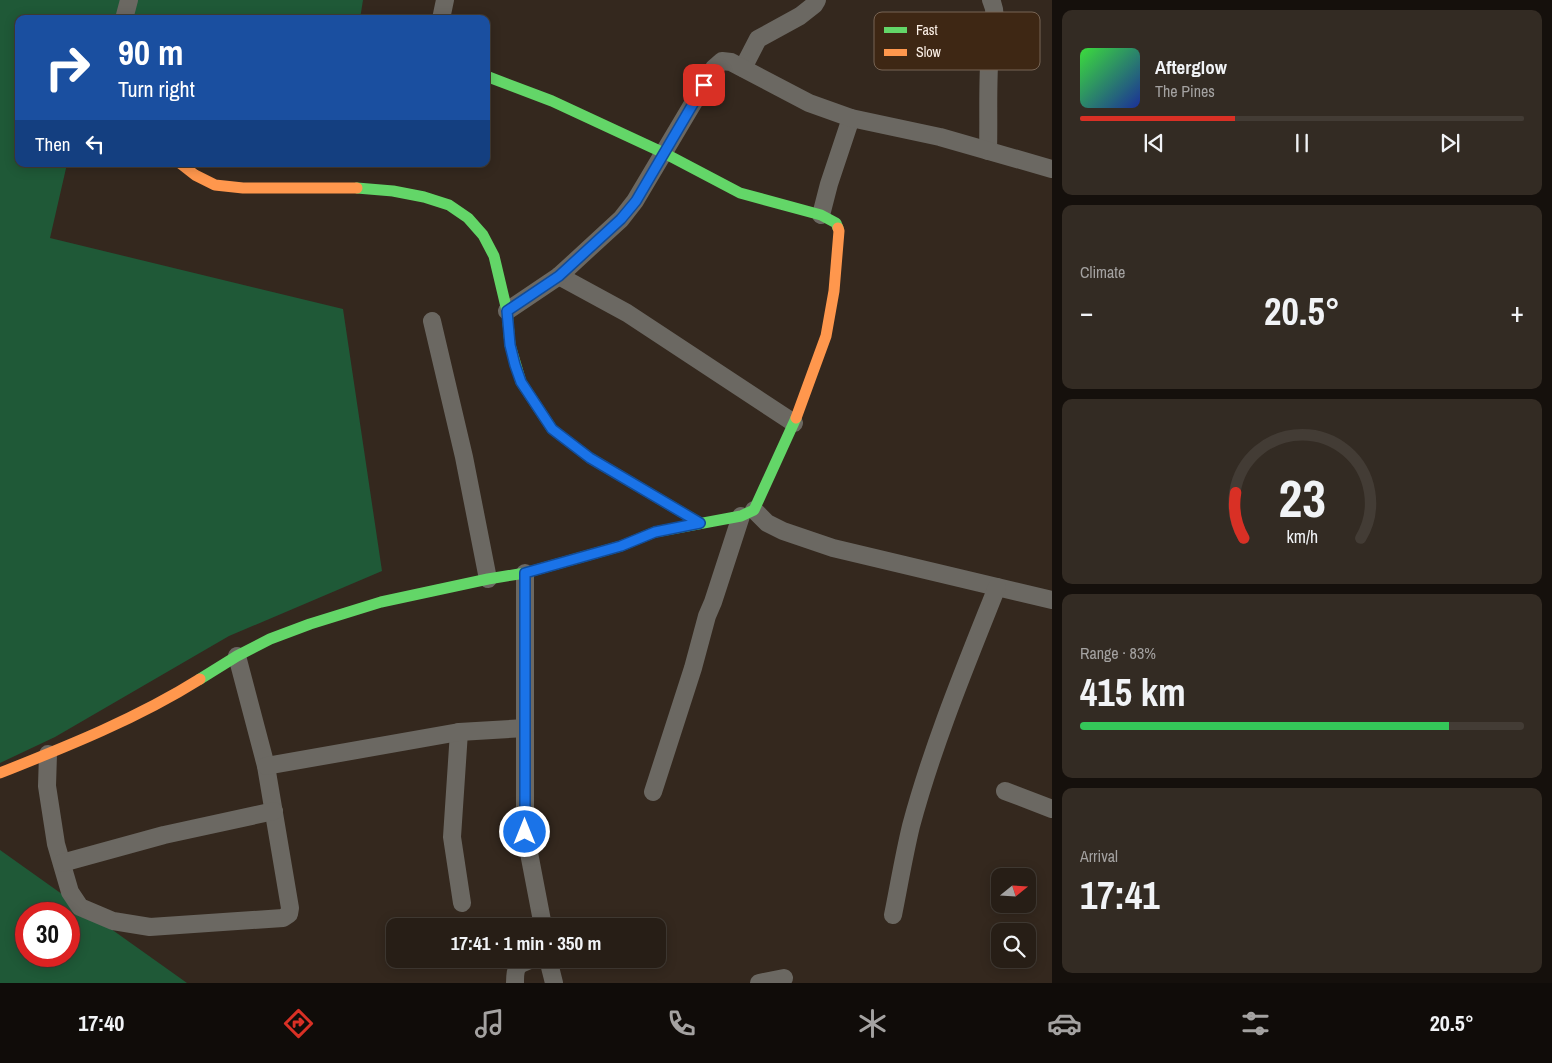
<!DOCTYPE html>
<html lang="en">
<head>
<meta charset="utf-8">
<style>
	:root { --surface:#271e16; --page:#332b23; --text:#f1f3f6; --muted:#a4a2a1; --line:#433c35; --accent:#d93025 }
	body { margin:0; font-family:"Archivo Narrow",sans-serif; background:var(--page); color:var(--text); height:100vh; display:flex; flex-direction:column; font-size:19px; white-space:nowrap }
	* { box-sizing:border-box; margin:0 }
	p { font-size:16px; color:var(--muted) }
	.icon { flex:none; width:28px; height:28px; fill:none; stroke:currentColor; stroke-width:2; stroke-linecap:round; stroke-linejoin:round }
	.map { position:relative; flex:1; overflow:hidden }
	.drawer { display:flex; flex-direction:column; gap:10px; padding:10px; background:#15100c; width:500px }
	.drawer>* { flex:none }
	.hud { position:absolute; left:15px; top:15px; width:475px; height:152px; border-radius:10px; box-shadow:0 2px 12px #0003,0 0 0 1px var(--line); background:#1a4fa0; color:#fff; overflow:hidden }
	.needle { width:32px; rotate:72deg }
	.tools { position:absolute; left:991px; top:868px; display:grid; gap:10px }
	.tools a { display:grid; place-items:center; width:45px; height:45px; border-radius:10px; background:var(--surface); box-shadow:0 2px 12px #0003,0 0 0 1px var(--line); font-size:25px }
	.speed { position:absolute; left:15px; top:902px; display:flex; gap:10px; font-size:25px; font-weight:700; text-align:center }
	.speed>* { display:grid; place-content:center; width:65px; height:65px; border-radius:50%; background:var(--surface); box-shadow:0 2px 12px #0003,0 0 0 1px var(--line); line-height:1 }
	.speed .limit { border:8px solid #d22; background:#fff; color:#111 }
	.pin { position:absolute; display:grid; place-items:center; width:42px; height:42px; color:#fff; margin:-21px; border-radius:10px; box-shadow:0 2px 8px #0006 }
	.me { position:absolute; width:55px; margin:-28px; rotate:0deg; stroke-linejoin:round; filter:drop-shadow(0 0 4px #0008) }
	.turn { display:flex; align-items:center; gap:18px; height:105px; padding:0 20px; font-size:22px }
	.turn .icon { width:65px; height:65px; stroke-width:2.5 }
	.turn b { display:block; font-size:35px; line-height:42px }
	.then { display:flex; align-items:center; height:48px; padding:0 20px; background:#0003; gap:10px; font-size:19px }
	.big { font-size:38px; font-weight:700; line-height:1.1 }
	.drawer .widget { flex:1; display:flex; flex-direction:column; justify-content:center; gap:8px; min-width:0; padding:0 18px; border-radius:10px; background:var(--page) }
	.drawer .dial { align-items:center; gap:0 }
	.dial svg { height:130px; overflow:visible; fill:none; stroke:var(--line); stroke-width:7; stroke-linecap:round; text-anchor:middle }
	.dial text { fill:var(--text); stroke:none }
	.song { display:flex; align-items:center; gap:15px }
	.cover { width:60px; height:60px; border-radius:8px; background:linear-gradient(135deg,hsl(120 70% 55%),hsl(230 70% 35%)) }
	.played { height:5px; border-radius:2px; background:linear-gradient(90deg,var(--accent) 35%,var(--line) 35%) }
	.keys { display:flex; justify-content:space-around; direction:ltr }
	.heat { display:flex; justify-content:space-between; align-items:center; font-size:28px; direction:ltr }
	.charge { height:8px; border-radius:4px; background:linear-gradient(90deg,#34c759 83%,var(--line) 0) }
	.trip { position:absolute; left:386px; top:918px; width:280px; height:50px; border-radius:10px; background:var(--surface); box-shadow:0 2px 12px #0003,0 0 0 1px var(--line); font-weight:700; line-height:50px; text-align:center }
	.menu { display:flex; height:80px; justify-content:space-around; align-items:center; background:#100c09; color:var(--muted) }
	.menu .icon { width:35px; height:35px }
	.menu .selected { color:var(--accent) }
	.menu b { font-size:22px; color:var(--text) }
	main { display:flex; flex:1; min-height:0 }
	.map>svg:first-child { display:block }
	.green { fill:#1f5937; fill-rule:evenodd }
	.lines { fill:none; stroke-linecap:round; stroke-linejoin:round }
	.street { stroke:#6b6862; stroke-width:18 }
	.fast { stroke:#63d668; stroke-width:11 }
	.slow { stroke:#ff974d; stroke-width:11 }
	.route-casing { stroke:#114b97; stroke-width:12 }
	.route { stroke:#1a73e8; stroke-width:9 }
	.key { fill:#3e2714; stroke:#776454; stroke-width:1 }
	.key-label { font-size:14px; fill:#fdf1e8 }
</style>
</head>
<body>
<main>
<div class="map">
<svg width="1052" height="983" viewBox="0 0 1052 983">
	<rect width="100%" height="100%" fill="#34281e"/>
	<g class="green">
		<polygon points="0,0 363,0 360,19 19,19 19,164 67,164 50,238 343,309 382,571 229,636 55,737 0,763"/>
		<path d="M0,850L187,983H0ZM26,914H69V956H26Z"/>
	</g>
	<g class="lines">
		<g class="street">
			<polyline points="124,19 129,0"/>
			<polyline points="441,19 445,0"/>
			<polyline points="743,68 758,39 800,16 814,5 817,0"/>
			<path d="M988,151C989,118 987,83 990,50C992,33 999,16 991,0"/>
			<polyline points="821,215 829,184 851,118"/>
			<polyline points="559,276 627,313 794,423"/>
			<polyline points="507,311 559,276 621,219 635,201 714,68 722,61 731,62 809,103 851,118 940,137 1052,169"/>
			<polyline points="432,321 464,457 488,579"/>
			<polyline points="754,510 767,523 783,531 833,548 1052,600"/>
			<polyline points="525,573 525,832 543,926"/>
			<polyline points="459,732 452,837 462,903"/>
			<polyline points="48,754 47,786 56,844 70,892 80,907 113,921 150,927 283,918 289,914 290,908 266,766 237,656"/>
			<polyline points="266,766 459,732 525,728"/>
			<polyline points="1005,791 1052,809"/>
			<polyline points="653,792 693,668 707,616 713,602 741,516"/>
			<polyline points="62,863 164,835 274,811"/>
			<path d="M893,915C899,885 904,855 911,826C933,744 966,665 997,587"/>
			<polyline points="548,959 554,983"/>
			<path d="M515,983C515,965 517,965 533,959"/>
			<polyline points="759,983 784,978"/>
		</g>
		<g class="fast">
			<polyline points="486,76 552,101 664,153 740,193 821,215 836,223 838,228"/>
			<polyline points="357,188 393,191 424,197 449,205 468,218 483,235 494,256 507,311 510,345 521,382 552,429 590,458 700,523"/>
			<polyline points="200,679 237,656 270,639 310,624 381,602 488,579 525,573 621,546 655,532 741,516 754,510 796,418"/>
		</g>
		<g class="slow">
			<polyline points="181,164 195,175 215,185 243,188 357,188"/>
			<polyline points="796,418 826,336 834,291 839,231 838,228"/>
			<path d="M0,773C68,746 138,718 200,679"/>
		</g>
	</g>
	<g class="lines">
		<defs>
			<polyline id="route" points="525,832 525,573 621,546 655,532 700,523 590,458 552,429 521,382 515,365 510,345 507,311 559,276 621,219 636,201 704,85"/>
		</defs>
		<use href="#route" class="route-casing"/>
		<use href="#route" class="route"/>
	</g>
	<rect x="874" y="12" width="166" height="58" rx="8" class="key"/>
	<rect x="884" y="27" width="23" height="6" fill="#63d668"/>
	<rect x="884" y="49" width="23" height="7" fill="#ff974d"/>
	<g class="key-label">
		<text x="916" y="35">Fast</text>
		<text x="916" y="57">Slow</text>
	</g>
</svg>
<div class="tools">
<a><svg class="needle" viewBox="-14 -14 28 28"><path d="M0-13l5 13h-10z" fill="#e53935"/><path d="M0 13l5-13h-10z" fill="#a4a2a1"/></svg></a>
<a><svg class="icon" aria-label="search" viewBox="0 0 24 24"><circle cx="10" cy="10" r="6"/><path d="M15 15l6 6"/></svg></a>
</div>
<div class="speed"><div class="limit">30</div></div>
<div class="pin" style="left:704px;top:85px;background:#d93025"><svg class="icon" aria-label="arrive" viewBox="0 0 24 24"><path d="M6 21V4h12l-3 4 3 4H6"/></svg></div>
<svg class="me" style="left:525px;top:832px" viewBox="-20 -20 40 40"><circle r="17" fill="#1a73e8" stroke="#fff" stroke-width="3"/><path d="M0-11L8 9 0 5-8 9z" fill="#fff"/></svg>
<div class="trip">17:41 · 1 min · 350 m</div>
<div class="hud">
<div class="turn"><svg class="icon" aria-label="right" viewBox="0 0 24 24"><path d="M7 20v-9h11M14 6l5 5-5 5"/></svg><div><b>90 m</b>Turn right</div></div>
<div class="then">Then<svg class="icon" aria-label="left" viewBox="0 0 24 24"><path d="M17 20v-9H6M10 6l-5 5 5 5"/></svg></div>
</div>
</div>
<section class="drawer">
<div class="widget">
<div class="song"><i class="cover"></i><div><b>Afterglow</b><p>The Pines</p></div></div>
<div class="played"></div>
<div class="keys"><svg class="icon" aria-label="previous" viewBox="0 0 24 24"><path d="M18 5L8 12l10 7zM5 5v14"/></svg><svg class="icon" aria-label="pause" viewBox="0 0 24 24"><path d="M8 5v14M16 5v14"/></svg><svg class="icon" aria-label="next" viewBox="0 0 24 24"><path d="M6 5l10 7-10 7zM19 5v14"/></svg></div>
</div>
<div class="widget"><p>Climate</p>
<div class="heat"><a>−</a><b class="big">20.5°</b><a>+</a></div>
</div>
<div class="widget dial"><svg viewBox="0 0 100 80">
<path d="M14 69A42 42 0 1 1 86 69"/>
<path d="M14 69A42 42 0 0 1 9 41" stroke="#d93025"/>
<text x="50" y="56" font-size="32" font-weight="700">23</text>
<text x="50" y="72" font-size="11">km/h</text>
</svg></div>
<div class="widget"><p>Range · 83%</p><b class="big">415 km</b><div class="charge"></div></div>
<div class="widget"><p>Arrival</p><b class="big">17:41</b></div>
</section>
</main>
<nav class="menu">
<b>17:40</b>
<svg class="icon selected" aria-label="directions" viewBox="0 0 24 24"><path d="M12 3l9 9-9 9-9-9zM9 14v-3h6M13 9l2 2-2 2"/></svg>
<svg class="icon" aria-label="music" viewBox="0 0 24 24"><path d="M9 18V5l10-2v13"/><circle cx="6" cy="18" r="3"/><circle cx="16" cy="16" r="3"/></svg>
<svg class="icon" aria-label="phone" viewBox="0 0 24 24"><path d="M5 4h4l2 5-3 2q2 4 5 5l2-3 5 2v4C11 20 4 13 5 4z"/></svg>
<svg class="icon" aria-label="climate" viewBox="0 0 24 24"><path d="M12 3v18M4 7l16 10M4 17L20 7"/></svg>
<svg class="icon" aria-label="car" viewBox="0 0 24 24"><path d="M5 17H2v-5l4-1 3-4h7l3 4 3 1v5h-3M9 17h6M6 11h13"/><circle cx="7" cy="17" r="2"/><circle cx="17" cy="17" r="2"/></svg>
<svg class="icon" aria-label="filters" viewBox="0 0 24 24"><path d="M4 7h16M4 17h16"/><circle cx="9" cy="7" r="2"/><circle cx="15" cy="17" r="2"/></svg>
<b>20.5°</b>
</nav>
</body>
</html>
